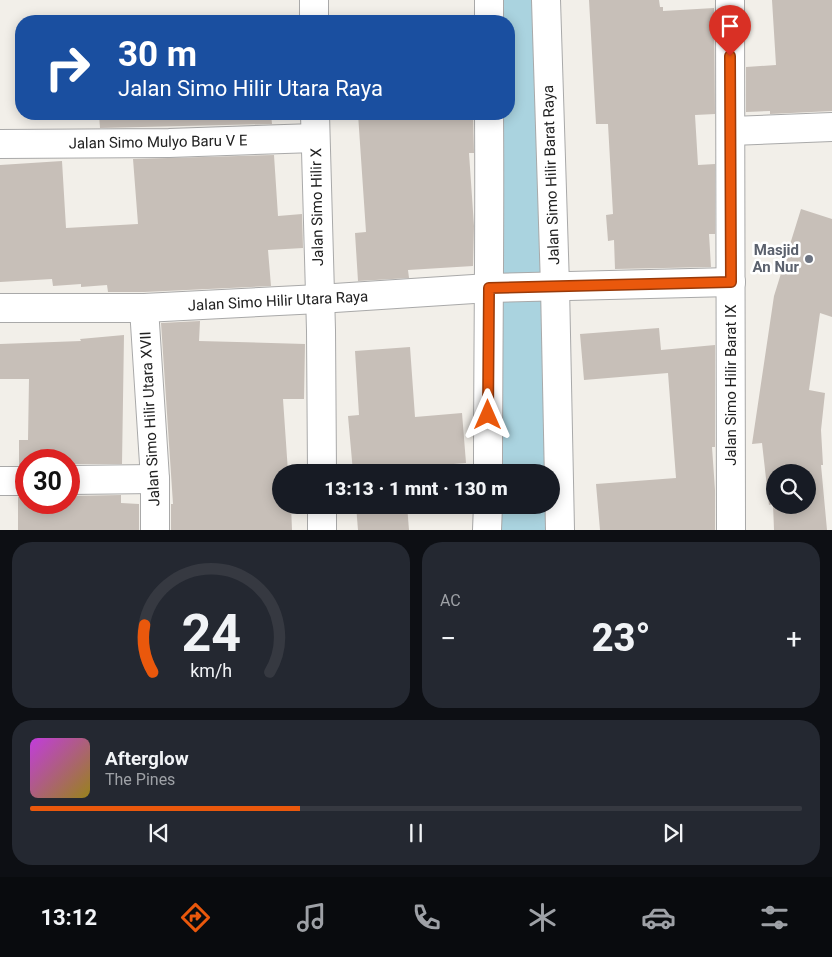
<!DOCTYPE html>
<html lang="id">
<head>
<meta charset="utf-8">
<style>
	:root { --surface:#171b24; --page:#242831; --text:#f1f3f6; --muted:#9ea1a6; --line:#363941; --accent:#ea580c }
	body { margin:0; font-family:Roboto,sans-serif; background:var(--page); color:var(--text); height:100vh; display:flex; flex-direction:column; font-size:19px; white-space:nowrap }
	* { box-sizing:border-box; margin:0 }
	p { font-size:16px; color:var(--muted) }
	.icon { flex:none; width:28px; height:28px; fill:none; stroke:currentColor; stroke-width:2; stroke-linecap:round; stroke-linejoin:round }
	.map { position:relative; height:530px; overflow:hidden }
	.details { display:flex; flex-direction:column; gap:12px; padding:12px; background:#0d0f14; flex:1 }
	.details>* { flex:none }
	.top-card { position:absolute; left:15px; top:15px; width:500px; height:105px; border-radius:20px; box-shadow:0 2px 12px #0003; background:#1a4fa0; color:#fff; overflow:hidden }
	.fabs { position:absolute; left:766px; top:464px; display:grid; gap:10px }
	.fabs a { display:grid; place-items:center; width:50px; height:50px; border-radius:50%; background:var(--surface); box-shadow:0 2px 12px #0003; font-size:25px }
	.speed { position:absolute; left:15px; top:449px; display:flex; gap:10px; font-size:25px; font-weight:700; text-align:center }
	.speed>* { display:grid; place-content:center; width:65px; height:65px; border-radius:50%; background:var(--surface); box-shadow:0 2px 12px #0003; line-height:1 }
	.speed .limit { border:8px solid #d22; background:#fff; color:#111 }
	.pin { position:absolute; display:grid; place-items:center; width:42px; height:42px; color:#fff; margin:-51px -21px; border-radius:50% 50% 50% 0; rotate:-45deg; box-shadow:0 0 5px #0007 }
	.pin .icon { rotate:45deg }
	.me { position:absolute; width:55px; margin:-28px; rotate:0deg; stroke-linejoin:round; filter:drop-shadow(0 0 4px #0008) }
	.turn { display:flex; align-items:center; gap:18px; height:105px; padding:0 20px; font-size:22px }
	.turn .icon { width:65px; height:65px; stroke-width:2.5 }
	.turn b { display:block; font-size:35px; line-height:42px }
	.big { font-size:38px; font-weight:800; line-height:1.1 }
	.details .widget { flex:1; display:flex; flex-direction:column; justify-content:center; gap:8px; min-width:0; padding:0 18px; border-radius:20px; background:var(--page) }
	.details .dial { align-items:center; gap:0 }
	.dial svg { height:130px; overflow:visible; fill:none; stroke:var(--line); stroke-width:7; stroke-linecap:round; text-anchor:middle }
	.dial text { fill:var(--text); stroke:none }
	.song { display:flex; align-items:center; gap:15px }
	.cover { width:60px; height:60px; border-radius:8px; background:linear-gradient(135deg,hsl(290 70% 55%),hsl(50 70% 35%)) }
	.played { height:5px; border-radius:2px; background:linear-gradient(90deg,var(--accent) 35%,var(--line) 35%) }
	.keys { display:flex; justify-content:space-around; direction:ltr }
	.heat { display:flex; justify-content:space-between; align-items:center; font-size:28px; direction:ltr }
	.details .tiles { flex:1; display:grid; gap:12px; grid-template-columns:1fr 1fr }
	.widget:last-child { grid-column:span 2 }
	.trip { position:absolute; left:272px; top:464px; width:288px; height:50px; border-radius:25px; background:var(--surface); box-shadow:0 2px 12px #0003; font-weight:800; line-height:50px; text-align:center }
	.tabs { display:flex; height:80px; justify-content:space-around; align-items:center; background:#090b0e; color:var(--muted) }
	.tabs .icon { width:35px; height:35px }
	.tabs .active { color:var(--accent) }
	.tabs b { font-size:22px; color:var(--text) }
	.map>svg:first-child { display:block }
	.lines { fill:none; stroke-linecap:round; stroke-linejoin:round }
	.river { stroke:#aad3df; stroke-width:56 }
	.building { fill:#c7bfb8; fill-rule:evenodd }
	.minor-casing { stroke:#a9a9a9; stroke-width:30 }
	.minor { stroke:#fff; stroke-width:28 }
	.route-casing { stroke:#983908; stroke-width:12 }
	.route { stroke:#ea580c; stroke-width:9 }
	.worship-dot { fill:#6b7280; stroke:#fff; stroke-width:2 }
	.labels { text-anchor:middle; stroke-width:5; stroke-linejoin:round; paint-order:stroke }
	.street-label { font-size:15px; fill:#222; stroke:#fff }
	.worship-label { font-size:15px; font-weight:bold; fill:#5b616d; stroke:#fff; text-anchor:end }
</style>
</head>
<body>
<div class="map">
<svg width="832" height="530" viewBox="0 0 832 530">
	<rect width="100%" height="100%" fill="#f2efe9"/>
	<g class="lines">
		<g class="river">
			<polyline points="522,472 520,435 528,0"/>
			<polyline points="523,505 524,530"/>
		</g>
	</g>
	<g class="building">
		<polygon points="589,0 659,0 660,7 663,7 663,11 714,8 715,114 695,115 698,165 715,164 715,234 709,234 711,267 615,269 614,240 608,241 606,215 613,214 608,124 596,124"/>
		<polygon points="772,0 832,0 832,111 770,114 770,111 746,112 746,67 776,65"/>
		<polygon points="99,114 271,114 272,124 100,128"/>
		<polygon points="358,114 473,114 474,153 469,153 474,226 473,266 408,270 409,278 358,281 355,233 366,232"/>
		<polygon points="274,155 278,216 302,214 303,248 268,250 271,286 144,292 108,292 107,285 81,287 81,284 53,286 52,279 0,282 0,165 62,161 66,228 138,224 133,159"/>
		<path d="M801,209L832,219V317L820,313L809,390L825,393L821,430L823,465H821L827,530H774L773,504L769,505L762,443L752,444L774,296ZM775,472H808V505H775Z"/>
		<polygon points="200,321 199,341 305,344 304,399 283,399 288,472 281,472 281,505 291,505 292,530 171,530 171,504 173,504 161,323"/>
		<polygon points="659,328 661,350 715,345 715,447 712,447 715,490 715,530 600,530 596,484 676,478 668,373 584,380 580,334"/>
		<polygon points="124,335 122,464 69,464 69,460 26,460 26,465 19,465 19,440 28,440 29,379 0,379 0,344 81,341 80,339"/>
		<polygon points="410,347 415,417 462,413 466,463 404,468 404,472 353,472 348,416 359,415 355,351"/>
		<polygon points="121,495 121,503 139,504 139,530 18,530 18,497 26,497 26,502 69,502 69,496"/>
		<polygon points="356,505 407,505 409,530 358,530"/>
	</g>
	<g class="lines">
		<defs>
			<g id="minor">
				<polyline points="314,0 314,21"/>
				<polyline points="489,0 489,21"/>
				<polyline points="546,0 555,286 560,530"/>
				<polyline points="730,0 731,530"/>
				<polyline points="315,114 321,330 322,472"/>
				<polyline points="731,131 832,127"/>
				<polyline points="0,144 169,143 315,138"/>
				<polyline points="0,308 144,308 319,299 489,288 731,282"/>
				<polyline points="144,308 155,479 155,530"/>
				<path d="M488,472C488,353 490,233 489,114"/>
				<polyline points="69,480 155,479"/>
				<polyline points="0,481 26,481"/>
				<polyline points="322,505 322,530"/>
				<polyline points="487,530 488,505"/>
			</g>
		</defs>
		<use href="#minor" class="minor-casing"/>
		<use href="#minor" class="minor"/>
	</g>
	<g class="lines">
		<defs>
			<polyline id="route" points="488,415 489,288 731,282 730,56"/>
		</defs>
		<use href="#route" class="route-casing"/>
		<use href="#route" class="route"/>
	</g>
	<circle class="worship-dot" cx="809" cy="259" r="5"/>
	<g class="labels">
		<g class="street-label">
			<text transform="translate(158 142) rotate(-1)" y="5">Jalan Simo Mulyo Baru V E</text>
			<text transform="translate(551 175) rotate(-92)" y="5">Jalan Simo Hilir Barat Raya</text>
			<text transform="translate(317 207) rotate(-91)" y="5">Jalan Simo Hilir X</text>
			<text transform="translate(278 301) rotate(-3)" y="5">Jalan Simo Hilir Utara Raya</text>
			<text transform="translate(731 385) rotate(-90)" y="5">Jalan Simo Hilir Barat IX</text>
			<text transform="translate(150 419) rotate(-93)" y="5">Jalan Simo Hilir Utara XVII</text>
		</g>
		<g class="worship-label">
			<text x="799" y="255">Masjid<tspan x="799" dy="17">An Nur</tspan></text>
		</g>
	</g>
</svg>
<div class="fabs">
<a><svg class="icon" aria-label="search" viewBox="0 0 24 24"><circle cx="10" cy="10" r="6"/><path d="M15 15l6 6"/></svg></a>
</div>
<div class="speed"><div class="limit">30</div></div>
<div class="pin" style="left:730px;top:56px;background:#d93025"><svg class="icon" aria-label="arrive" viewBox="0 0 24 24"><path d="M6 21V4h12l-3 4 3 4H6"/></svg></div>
<svg class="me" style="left:488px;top:415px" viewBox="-20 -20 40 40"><path d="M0-17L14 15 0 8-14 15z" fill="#ea580c" stroke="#fff" stroke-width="4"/></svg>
<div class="trip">13:13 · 1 mnt · 130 m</div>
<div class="top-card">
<div class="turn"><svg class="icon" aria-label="right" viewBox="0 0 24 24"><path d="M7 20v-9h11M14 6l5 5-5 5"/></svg><div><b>30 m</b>Jalan Simo Hilir Utara Raya</div></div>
</div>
</div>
<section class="details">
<div class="tiles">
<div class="widget dial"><svg viewBox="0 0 100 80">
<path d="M14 69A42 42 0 1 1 86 69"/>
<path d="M14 69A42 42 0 0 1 9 40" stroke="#ea580c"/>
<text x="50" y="56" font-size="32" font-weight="700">24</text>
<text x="50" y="72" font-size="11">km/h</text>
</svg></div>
<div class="widget"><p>AC</p>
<div class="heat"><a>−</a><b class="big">23°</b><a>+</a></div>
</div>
<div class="widget">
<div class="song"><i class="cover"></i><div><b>Afterglow</b><p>The Pines</p></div></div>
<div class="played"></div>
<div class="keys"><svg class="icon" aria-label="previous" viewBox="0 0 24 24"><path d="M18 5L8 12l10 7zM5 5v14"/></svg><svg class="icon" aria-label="pause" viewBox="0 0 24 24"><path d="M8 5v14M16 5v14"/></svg><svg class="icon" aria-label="next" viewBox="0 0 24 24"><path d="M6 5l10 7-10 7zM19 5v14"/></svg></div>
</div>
</div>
</section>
<nav class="tabs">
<b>13:12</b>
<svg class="icon active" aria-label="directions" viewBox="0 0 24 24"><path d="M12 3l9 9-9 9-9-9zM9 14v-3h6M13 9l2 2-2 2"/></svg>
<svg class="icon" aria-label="music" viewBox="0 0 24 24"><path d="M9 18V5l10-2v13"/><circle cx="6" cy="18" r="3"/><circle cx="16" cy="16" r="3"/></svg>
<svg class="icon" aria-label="phone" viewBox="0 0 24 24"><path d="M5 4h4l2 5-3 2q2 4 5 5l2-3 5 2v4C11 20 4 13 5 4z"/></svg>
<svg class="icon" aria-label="climate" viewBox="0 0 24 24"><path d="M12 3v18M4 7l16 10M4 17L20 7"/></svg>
<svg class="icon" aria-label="car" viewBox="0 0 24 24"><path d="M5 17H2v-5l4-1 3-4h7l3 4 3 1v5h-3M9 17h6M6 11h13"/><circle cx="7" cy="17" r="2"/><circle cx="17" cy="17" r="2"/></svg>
<svg class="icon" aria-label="filters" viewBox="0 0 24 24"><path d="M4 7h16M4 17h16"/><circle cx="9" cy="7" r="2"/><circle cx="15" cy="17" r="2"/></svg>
</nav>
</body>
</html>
